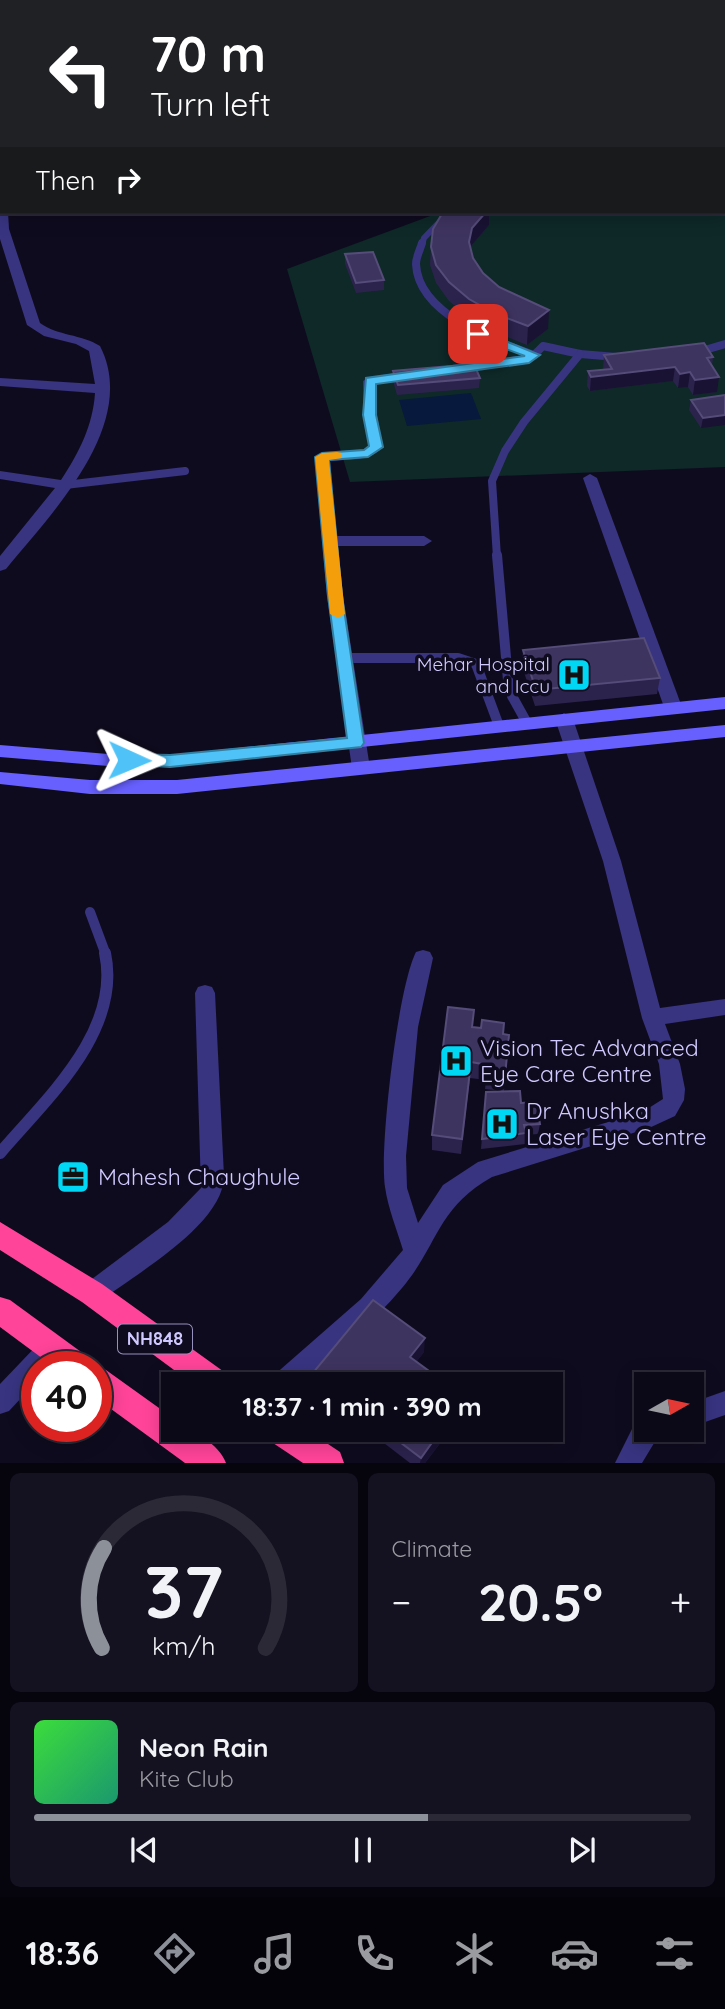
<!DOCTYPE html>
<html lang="en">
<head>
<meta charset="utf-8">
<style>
	:root { --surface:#0b0817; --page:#141120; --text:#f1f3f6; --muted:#9a9aa1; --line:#2b2936; --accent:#8c9099 }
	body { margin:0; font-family:Quicksand,sans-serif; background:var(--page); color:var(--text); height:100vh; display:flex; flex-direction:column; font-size:26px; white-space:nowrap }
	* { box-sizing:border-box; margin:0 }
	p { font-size:23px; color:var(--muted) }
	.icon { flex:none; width:38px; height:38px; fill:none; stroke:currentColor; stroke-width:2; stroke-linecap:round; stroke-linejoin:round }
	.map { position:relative; height:1463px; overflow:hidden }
	.details { display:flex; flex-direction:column; gap:10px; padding:10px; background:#06040d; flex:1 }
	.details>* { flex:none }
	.top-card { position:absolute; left:0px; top:0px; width:726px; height:214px; box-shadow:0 4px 18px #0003,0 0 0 2px var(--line); background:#202124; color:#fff; overflow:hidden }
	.needle { width:46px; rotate:81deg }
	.buttons { position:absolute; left:634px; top:1372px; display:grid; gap:14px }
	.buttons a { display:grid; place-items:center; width:70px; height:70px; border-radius:0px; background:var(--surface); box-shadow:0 4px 18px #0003,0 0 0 2px var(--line); font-size:35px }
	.speed { position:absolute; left:21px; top:1351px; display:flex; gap:14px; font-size:35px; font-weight:700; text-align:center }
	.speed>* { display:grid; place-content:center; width:91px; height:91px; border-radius:50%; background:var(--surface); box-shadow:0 4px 18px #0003,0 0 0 2px var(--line); line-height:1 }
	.speed .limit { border:10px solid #d22; background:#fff; color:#111 }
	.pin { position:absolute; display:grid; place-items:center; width:60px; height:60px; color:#fff; margin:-30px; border-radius:14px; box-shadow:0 4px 10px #0006 }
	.me { position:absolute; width:77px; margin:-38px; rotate:91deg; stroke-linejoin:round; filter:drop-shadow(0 0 5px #0008) }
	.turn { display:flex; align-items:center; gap:24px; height:147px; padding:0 35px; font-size:32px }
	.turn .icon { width:91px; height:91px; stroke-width:2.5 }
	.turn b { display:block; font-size:49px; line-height:60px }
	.then { display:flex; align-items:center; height:66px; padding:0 35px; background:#0003; gap:14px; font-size:26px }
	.big { font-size:52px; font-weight:700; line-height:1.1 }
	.details .tile { flex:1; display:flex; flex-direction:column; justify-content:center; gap:10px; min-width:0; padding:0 24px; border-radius:10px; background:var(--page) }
	.details .dial { align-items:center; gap:0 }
	.dial svg { height:182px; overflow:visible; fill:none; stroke:var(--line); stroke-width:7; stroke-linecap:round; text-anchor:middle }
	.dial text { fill:var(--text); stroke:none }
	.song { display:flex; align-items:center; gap:21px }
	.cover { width:84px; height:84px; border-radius:10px; background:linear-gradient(135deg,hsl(120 70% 55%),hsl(160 70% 35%)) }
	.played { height:7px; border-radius:4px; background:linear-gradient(90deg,var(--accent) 60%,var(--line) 60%) }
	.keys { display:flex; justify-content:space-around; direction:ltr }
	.heat { display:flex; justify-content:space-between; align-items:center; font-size:38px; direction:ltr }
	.details .tiles { flex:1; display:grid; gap:10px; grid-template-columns:1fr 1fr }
	.tile:last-child { grid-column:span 2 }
	.trip { position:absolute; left:161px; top:1372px; width:402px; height:70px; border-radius:0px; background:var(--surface); box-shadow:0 4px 18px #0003,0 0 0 2px var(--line); font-weight:700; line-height:70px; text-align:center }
	.tabs { display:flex; height:112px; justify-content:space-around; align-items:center; background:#040309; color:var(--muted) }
	.tabs .icon { width:49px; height:49px }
	.tabs .selected { color:var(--accent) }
	.tabs b { font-size:32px; color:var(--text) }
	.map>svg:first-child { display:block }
	.green { fill:#0e2928 }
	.water { fill:#07193c }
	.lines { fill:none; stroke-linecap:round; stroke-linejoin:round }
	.lane-far3 { stroke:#383480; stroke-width:6 }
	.lane-far2 { stroke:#383480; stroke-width:8 }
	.lane-far1 { stroke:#383480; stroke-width:10 }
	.lane { stroke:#383480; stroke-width:12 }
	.street { fill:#383480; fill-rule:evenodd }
	.secondary { fill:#6760ff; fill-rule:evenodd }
	.highway { fill:#ff449a; fill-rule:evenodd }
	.wall { fill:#2c234d }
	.shaded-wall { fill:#191233 }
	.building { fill:#3e3460; stroke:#554c79; stroke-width:2 }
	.route { fill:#4fc3f7; stroke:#337fa1; stroke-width:2 }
	.slow { fill:#f59e0b }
	.labels { text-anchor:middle; stroke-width:7; stroke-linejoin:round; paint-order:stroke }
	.shield { fill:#0f0b1f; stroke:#9690bc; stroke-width:2 }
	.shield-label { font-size:18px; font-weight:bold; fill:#d0c9ff }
	.poi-label { font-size:19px; fill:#d0c9ff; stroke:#0f0b1f; text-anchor:end }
	.near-poi-label { font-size:23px; fill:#d0c9ff; stroke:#0f0b1f; text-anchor:start }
</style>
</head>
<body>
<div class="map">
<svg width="725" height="1463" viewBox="0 0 725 1463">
	<rect width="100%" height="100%" fill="#0f0b1f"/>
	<polygon class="green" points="725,208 725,467 350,482 287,269 441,212 724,212"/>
	<polygon class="water" points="471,393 481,419 407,426 399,400"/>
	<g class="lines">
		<polyline class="lane-far3" points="422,245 424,238 449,212"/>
		<g class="lane-far2">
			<path d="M422,243C420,250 416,257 416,264C418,314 494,341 534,355L543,346L580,354L617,357"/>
			<polyline points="698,352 725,344"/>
			<polyline points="65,485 185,471"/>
			<polyline points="497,557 492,481 505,451 524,422 580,354"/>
		</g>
		<g class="lane-far1">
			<polyline points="497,555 508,680 512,696 527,723"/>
			<polyline points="344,658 458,658 476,664 499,726"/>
			<polyline points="90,912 106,955"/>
		</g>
		<path class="lane" d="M0,1153C45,1100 122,1032 105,953"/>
		<g class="street">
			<polygon points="109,0 119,0 120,2 110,2"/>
			<polygon points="435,0 445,0 447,2 436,2"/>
			<polygon points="484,0 501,0 482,2"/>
			<rect x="0" y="39" width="2" height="6"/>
			<polygon points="725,110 725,117 724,117 724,110"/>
			<rect x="0" y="120" width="2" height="6"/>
			<rect x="724" y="191" width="1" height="6"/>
			<path d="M0,205L2,212H8L9,229L40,323C58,336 81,334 100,346C140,424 51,514 6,569L0,571V556L55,488L0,479V471L61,480C79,453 93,425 95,393L0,386V378L95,384L89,351L76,344L44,336L27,325L0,239Z"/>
			<polygon points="534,351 541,355 529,363 452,373 445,369 452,365 525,355"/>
			<path d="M414,370L419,371V377L377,384V415L383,447C370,462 348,459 330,461L337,536H424L432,541L424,546H338L343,596L370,768L367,772H355L352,768L327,596L315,457L322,453L364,449L369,446L363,415V381L370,377Z"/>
			<polygon points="590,474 597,478 682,707 679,711 673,713 664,707 583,478"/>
			<path d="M564,713L573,719L621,861L660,1008L725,999V1015L665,1024L680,1064L685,1089L684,1100L675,1116L649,1128L492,1177C436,1209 439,1244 402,1288C372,1324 335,1353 300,1384H270L273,1376L361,1299L403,1250C397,1230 388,1208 385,1187C379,1148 398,987 416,952L423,950L430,952L433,958L418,1027L406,1156L407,1188L418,1223L443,1185L478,1162L644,1111L663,1099L659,1064L642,1018L603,861L555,719Z"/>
			<path d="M205,985L212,987L215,993L224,1176C224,1224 136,1274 100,1301L92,1304L84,1301L80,1293L84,1285L168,1222L201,1188L195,993L198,987Z"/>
			<polygon points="51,1336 60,1340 63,1348 50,1367 37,1367 37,1381 9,1411 0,1414 0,1384 42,1340"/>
			<polygon points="725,1391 725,1415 691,1427 691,1403"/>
			<polygon points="646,1419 646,1430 662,1430 642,1463 615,1463 635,1423"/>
		</g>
		<g class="secondary">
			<polygon points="725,697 725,709 170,767 108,766 0,757 0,745 108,754 170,755"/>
			<polygon points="725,725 725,737 177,794 90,794 0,784 0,772 90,780 177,780"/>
		</g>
		<g class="highway">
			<polygon points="0,1222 102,1284 227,1374 232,1384 193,1384 82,1302 0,1250"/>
			<polygon points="0,1297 10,1300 88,1357 93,1367 54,1367 0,1327"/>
			<path d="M96,1366L106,1370L173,1418V1430C195,1430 218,1443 226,1463H185L96,1398V1367H93Z"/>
			<polygon points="266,1430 307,1430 340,1452 344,1463 303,1463 270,1441"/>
		</g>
	</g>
	<g class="wall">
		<polygon points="489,225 471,246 471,249 473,258 483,273 548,329 527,345 495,332 468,317 449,301 436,283 430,265 431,247"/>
		<polygon points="345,254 384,280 384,290 356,293 345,264"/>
		<polygon points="604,355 713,357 712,366 717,392 693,395 688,387 678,388 673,381 590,391 587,386 588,371 603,370"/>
		<polygon points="393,371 480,378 479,388 397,395 393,381"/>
		<polygon points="725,395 701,428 689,410 691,400"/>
		<polygon points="523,650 660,678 657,694 535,706 522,666"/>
		<polygon points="472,1027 509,1035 504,1091 521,1103 540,1124 538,1134 526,1135 525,1144 481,1149 486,1092 503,1091 485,1089 486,1080 470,1078 461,1154 432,1150 432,1135"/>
		<polygon points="424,1352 416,1362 429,1371 428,1384 313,1384 312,1374"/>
		<polygon points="367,1430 450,1430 425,1463 410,1463"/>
	</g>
	<g class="shaded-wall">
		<polygon points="486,212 489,212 489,225 471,246 468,260 469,242 472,228"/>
		<polygon points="549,310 548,329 527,345 528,326"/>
		<polygon points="675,367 673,381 590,391 591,377"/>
		<polygon points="690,372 688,387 678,388 680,374"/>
		<polygon points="719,377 717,392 693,395 695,380"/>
		<polygon points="725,415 725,425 701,428 703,418"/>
		<polygon points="425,1338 424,1352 409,1371 410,1357"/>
		<polygon points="429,1371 428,1384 419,1384"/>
		<polygon points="441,1430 450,1430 425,1463 420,1463 421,1458"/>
	</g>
	<g class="building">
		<polygon points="443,212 486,212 472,228 469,242 473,258 483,273 499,287 549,310 528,326 496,314 469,299 449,282 436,265 431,247 433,229"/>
		<polygon points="373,252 384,280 356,283 345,254"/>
		<polygon points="704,343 713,357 707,358 719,377 695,380 690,372 680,374 675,367 591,377 588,371 612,369 604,355"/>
		<polygon points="474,364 480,378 398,385 393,371"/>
		<polygon points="725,395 725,415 703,418 691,400"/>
		<polygon points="644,638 660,678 536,690 523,650"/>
		<polygon points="448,1007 474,1010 472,1027 481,1028 482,1020 504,1023 503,1034 509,1035 505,1076 487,1074 488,1065 471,1062 462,1139 432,1135"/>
		<polygon points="520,1091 521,1103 536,1102 540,1124 524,1125 526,1133 482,1139 486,1092"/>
		<polygon points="373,1300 425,1338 410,1357 429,1371 419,1384 325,1384 312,1374"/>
		<polygon points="384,1430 441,1430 421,1458"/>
	</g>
	<polygon class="route" points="478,330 540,355 529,363 376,384 376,415 383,447 368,457 329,460 342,596 364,743 361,747 170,767 123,764 121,760 129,754 170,755 347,738 328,596 315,457 322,453 364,450 369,446 363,415 366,378 525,356 473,337 472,334"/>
	<polygon class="slow" points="337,452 342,453 342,458 329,460 345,614 338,618 330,614 315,457 322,453"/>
	<defs>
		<symbol id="hospital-square" viewBox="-11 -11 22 22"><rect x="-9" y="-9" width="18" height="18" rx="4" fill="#00d7f4" stroke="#0f0b1f"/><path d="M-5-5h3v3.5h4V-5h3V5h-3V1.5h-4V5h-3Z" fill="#111"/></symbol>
		<symbol id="office-square" viewBox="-11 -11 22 22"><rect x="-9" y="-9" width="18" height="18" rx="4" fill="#00d7f4" stroke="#0f0b1f"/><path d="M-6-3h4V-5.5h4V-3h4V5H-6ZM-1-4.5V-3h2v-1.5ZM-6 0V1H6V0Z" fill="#111"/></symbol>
	</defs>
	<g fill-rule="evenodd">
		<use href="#hospital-square" x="555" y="656" width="38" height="38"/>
		<use href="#hospital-square" x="437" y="1042" width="38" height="38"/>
		<use href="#hospital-square" x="483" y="1105" width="38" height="38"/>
		<use href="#office-square" x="54" y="1158" width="38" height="38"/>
	</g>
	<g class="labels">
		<rect class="shield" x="118" y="1324.5" width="74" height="29" rx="5"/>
		<g class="shield-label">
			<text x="155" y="1345">NH848</text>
		</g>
		<g class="poi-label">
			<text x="550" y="671">Mehar Hospital<tspan x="550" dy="22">and Iccu</tspan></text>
		</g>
		<g class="near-poi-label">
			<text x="480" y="1056">Vision Tec Advanced<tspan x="480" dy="26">Eye Care Centre</tspan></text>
			<text x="526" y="1119">Dr Anushka<tspan x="526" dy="26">Laser Eye Centre</tspan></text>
			<text x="98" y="1185">Mahesh Chaughule</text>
		</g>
	</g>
</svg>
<div class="buttons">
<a><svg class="needle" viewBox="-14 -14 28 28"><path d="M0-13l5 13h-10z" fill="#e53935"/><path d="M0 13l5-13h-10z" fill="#9a9aa1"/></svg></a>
</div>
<div class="speed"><div class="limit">40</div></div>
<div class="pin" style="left:478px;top:334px;background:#d93025"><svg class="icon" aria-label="arrive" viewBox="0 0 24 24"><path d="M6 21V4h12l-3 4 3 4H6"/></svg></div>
<svg class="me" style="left:129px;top:760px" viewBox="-20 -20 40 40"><path d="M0-17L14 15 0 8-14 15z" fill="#4fc3f7" stroke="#fff" stroke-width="4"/></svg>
<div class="trip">18:37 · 1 min · 390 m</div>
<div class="top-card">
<div class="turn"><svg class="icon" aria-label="left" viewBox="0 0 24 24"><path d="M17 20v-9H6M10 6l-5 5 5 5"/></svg><div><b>70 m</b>Turn left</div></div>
<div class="then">Then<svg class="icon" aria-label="right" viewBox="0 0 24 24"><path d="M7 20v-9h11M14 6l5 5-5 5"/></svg></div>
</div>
</div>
<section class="details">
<div class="tiles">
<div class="tile dial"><svg viewBox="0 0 100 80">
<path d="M14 69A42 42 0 1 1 86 69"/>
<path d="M14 69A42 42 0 0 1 15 25" stroke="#8c9099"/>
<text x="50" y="56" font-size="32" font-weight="700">37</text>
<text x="50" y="72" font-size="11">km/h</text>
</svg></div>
<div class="tile"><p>Climate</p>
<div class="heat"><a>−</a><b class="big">20.5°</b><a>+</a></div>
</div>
<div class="tile">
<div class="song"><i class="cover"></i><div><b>Neon Rain</b><p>Kite Club</p></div></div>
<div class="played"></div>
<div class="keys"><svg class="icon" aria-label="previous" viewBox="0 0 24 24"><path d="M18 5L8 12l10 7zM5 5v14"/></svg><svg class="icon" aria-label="pause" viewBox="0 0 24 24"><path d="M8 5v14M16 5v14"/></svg><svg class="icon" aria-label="next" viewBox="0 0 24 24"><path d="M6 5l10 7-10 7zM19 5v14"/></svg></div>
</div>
</div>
</section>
<nav class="tabs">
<b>18:36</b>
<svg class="icon selected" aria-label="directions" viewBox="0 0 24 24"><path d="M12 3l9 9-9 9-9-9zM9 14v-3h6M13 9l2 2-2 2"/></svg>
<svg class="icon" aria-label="music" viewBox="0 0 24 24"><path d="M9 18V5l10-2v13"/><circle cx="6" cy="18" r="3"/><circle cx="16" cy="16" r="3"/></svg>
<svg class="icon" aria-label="phone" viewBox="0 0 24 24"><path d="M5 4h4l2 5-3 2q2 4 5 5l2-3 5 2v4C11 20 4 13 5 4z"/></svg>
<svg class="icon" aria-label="climate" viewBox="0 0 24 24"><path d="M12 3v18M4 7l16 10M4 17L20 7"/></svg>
<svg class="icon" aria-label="car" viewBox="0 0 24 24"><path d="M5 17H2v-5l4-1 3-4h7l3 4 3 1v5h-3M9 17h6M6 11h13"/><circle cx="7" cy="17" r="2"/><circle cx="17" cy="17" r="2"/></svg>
<svg class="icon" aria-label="filters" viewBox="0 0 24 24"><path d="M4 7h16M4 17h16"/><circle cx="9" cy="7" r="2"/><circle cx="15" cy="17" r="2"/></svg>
</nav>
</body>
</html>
